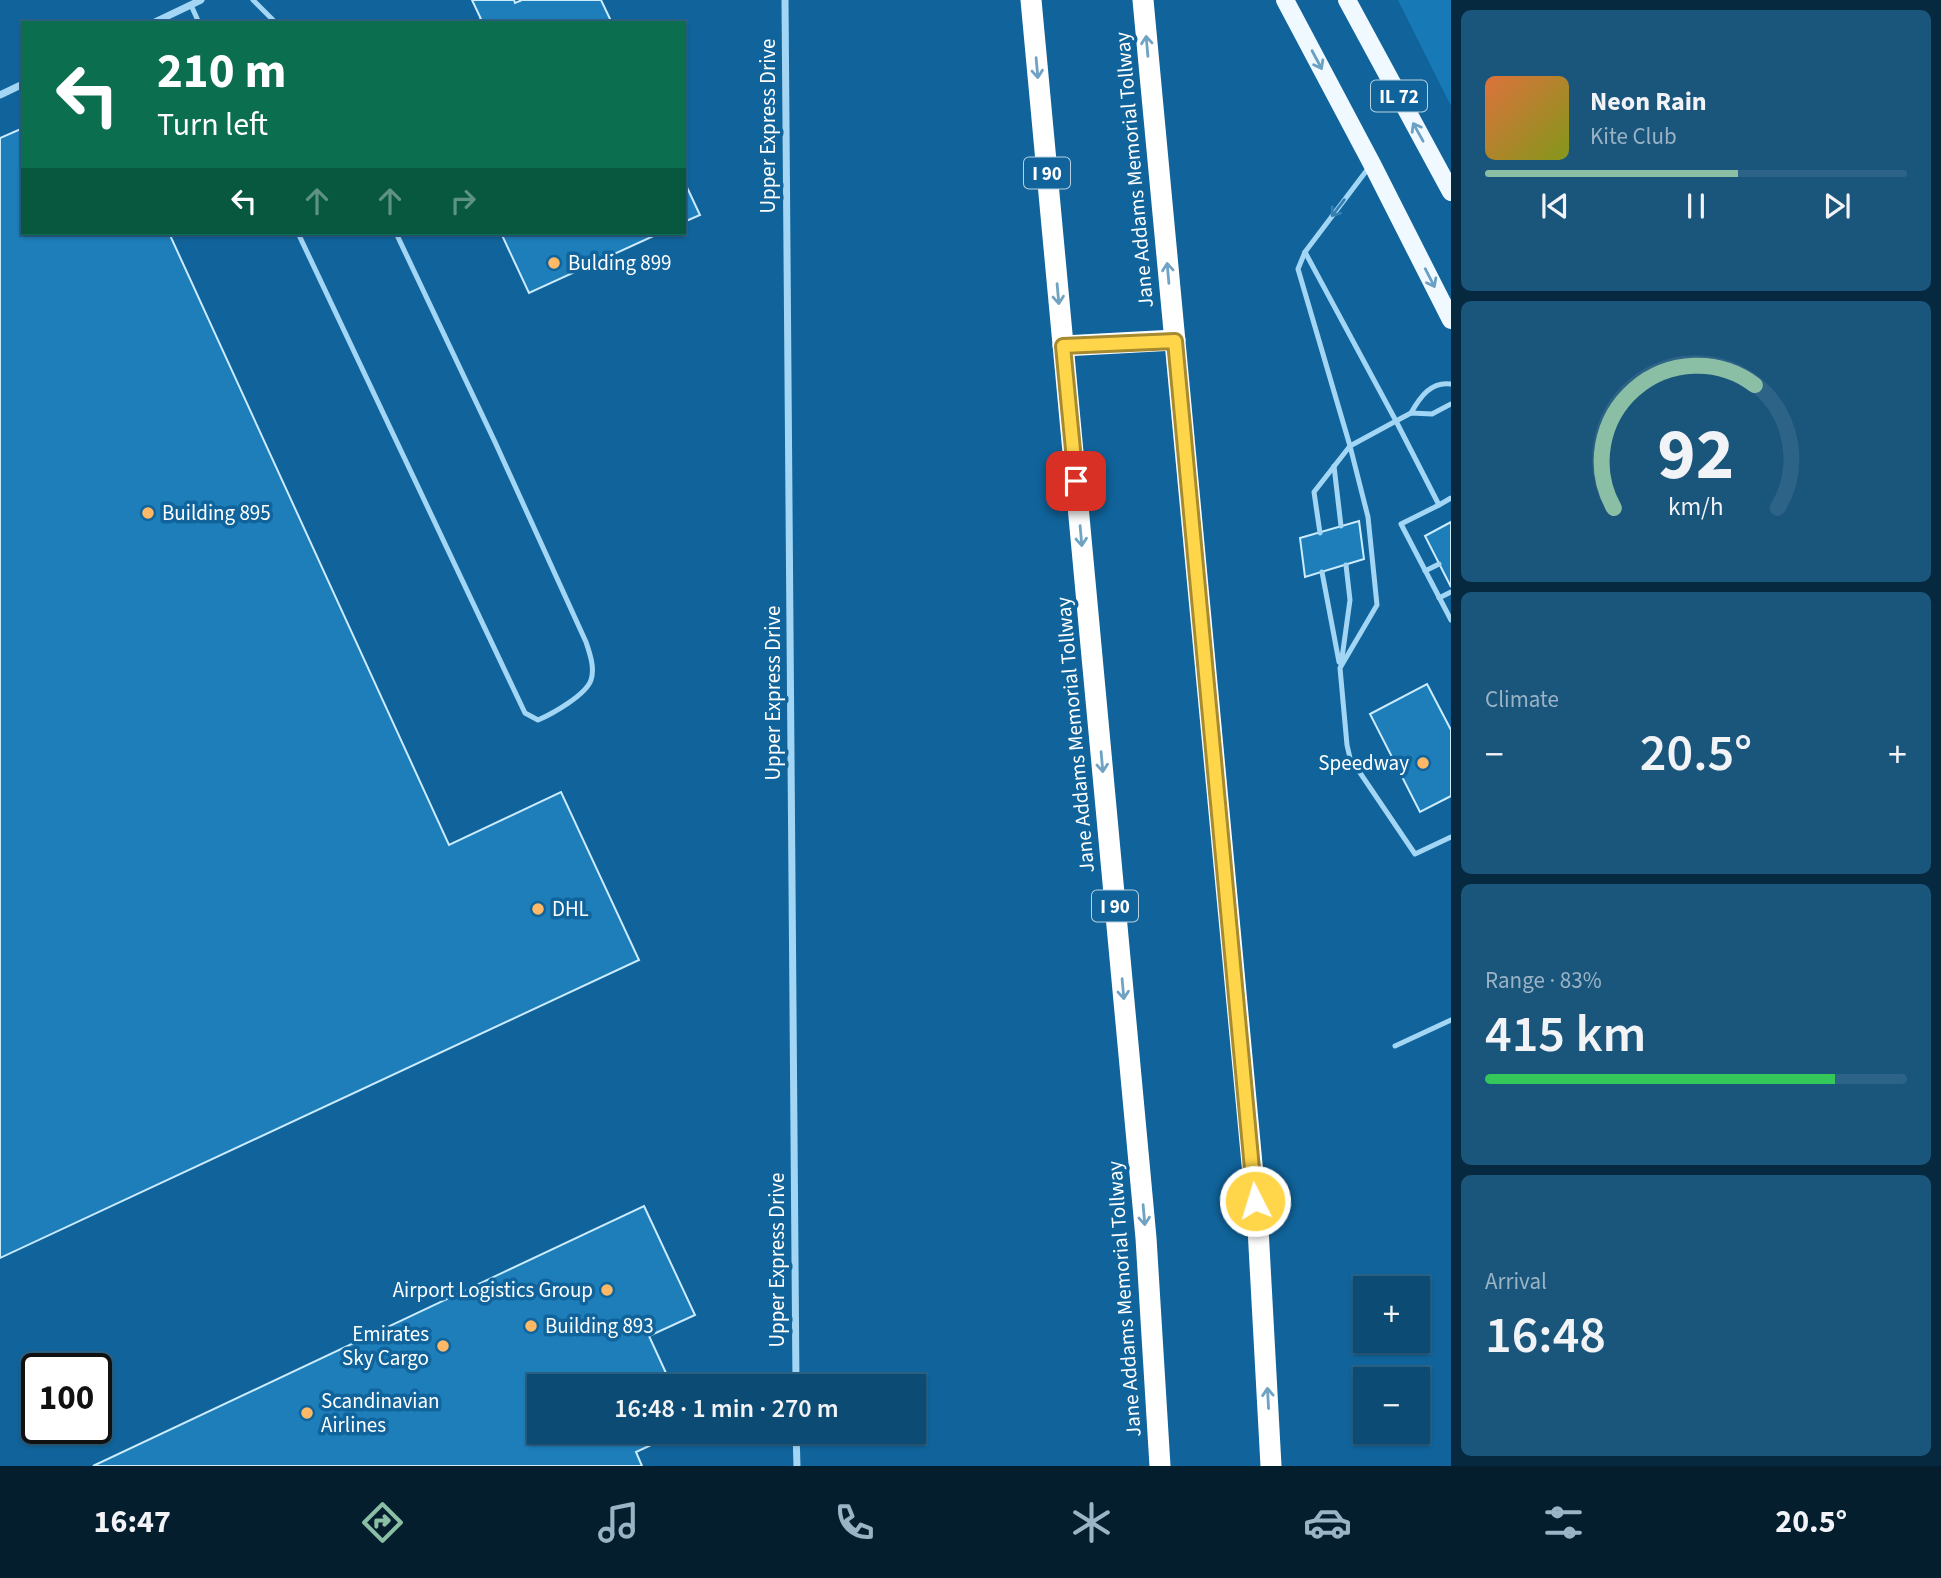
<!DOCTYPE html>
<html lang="en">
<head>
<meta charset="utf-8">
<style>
	:root { --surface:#0c4b74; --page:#1a557c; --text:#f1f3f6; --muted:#9ab3c5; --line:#2c6386; --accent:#8abfa5 }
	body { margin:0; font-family:"Source Sans 3",sans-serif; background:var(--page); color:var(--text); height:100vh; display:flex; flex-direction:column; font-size:26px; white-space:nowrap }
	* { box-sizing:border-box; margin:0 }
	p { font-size:23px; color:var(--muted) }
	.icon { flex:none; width:38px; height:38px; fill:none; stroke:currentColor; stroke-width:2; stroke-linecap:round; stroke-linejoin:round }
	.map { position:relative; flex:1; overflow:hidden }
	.drawer { display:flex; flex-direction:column; gap:10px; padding:10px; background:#072940; width:490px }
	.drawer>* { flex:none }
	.guide { position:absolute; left:21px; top:21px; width:665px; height:214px; border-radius:0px; box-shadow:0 2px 5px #0004,0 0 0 2px var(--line); background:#0b6e4f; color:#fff; overflow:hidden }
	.controls { position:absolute; left:1353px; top:1276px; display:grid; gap:14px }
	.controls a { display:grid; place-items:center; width:77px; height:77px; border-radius:0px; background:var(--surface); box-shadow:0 2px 5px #0004,0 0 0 2px var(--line); font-size:35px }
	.speed { position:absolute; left:21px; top:1353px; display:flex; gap:14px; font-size:35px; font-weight:700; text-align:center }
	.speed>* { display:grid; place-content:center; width:91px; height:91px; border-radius:50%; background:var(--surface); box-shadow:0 2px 5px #0004,0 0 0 2px var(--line); line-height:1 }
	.speed .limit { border:4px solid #111; border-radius:10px; background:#fff; color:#111 }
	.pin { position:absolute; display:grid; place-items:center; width:60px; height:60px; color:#fff; margin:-30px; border-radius:14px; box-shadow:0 4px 10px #0006 }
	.me { position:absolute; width:77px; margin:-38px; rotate:355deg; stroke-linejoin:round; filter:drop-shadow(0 0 5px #0008) }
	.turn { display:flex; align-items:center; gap:24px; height:147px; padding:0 21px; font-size:32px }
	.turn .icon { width:91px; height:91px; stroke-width:2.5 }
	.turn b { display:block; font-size:49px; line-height:60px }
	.lanes { display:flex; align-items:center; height:66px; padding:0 21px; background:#0003; justify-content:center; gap:35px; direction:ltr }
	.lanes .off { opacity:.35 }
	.big { font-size:52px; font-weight:600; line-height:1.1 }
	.drawer .widget { flex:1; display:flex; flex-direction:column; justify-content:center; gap:10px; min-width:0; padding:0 24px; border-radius:10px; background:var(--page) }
	.drawer .dial { align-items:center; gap:0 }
	.dial svg { height:182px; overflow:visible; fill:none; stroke:var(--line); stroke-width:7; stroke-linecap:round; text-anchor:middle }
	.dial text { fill:var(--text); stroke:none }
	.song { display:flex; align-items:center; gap:21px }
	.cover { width:84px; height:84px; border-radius:10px; background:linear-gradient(135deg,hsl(20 70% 55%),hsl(70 70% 35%)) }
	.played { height:7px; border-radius:4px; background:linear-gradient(90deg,var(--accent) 60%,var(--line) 60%) }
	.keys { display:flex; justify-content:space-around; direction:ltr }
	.heat { display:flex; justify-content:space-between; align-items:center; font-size:38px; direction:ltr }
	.charge { height:10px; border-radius:5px; background:linear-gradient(90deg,#34c759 83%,var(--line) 0) }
	.trip { position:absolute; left:527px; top:1374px; width:399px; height:70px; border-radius:0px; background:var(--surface); box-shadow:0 2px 5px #0004,0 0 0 2px var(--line); font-weight:600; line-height:70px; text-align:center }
	.dock { display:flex; height:112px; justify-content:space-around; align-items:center; background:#051e2e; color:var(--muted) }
	.dock .icon { width:49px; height:49px }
	.dock .on { color:var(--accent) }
	.dock b { font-size:32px; color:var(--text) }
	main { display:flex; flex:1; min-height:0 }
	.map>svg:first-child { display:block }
	.green { fill:#1779b5 }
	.building { fill:#1d7eba; stroke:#cbebfe; stroke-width:2 }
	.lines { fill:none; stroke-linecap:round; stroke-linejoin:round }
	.lane { stroke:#a3d6f5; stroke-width:5 }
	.street { stroke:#a3d6f5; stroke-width:7 }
	.primary { stroke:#f0f9ff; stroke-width:18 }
	.highway { stroke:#fff; stroke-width:21 }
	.oneway { stroke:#70a2c3 }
	.oneway2 { stroke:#6aa0c3 }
	.oneway3 { stroke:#3580b2 }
	.route-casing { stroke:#a68a30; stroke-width:18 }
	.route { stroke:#ffd54a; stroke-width:12 }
	.poi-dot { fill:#ffb966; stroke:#10649b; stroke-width:2.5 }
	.labels { text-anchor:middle; stroke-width:7; stroke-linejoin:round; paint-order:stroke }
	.shield { fill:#10649b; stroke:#b7d0e1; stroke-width:2 }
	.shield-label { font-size:19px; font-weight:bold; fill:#fff }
	.street-label { font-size:21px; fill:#fff; stroke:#10649b }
	.poi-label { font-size:21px; fill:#fff; stroke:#10649b; text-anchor:start }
</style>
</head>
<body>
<main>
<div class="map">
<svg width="1451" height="1466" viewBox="0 0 1451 1466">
	<rect width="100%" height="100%" fill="#10649b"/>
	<polygon class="green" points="1398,0 1451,0 1451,106"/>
	<g class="building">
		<polygon points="472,0 514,0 515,3 522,0 601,0 612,23 473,23 481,19"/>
		<polygon points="23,128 23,233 169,233 449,845 561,792 639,960 0,1258 0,138"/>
		<polygon points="684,181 700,215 684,222"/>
		<polygon points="501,233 660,233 529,293"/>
		<polygon points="1359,521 1364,559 1305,577 1300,538"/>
		<polygon points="1451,522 1451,587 1425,536"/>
		<polygon points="1427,684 1451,730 1451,796 1420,812 1370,714"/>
		<polygon points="644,1206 695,1315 649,1336 672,1386 539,1386 539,1432 679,1432 636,1452 642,1466 93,1466"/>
	</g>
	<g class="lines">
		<g class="lane">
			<polyline points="253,0 276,23"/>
			<polyline points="191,5 199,23"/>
			<path d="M298,233L525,713L538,720C552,714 586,695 591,680C595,668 590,654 586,642L495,442L396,233"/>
			<polyline points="1305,252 1396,421 1350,446 1368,517 1377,605 1340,668 1347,745 1350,758 1415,854 1451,837"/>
			<polyline points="1451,404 1432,414 1411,413 1396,421 1439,505 1451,498"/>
			<path d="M1411,413C1420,397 1431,381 1451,384"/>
			<polyline points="1334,466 1341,526"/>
			<polyline points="1439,505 1401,524 1451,620"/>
			<polyline points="1320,533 1314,492 1350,446 1298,269 1305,252 1370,166"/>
			<polyline points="1425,571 1439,564"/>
			<polyline points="1322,572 1339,662"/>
			<polyline points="1439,598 1451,592"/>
			<polyline points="1341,665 1350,600 1346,565"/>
			<polyline points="1395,1046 1451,1020"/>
		</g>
		<g class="street">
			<polyline points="785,0 796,1386"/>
			<polyline points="153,23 201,0"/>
			<polyline points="0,95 23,84"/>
			<polyline points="796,1432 797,1466"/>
		</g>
		<g class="primary">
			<polyline points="1285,0 1372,164 1451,320"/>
			<polyline points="1347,0 1451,192"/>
		</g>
		<g class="highway">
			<polyline points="1031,0 1146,1238 1160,1466"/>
			<polyline points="1143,0 1258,1228 1271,1466"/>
			<polyline points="1063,346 1175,340"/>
		</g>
	</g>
	<defs><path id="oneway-shaft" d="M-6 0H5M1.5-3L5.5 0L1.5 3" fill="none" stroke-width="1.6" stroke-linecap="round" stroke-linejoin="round" transform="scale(1.75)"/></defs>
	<g class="oneway">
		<use href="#oneway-shaft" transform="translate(1147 46) rotate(-95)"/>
		<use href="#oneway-shaft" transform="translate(1037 68) rotate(85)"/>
		<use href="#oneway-shaft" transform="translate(1168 273) rotate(-95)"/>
		<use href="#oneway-shaft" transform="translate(1058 294) rotate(85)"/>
		<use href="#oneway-shaft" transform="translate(1081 536) rotate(85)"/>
		<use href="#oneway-shaft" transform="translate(1102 762) rotate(85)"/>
		<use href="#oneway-shaft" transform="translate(1123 989) rotate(85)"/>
		<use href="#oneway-shaft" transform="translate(1144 1215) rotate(85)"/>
		<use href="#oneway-shaft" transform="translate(1268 1398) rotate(-93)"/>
	</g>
	<g class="oneway2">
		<use href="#oneway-shaft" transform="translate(1317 60) rotate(62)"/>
		<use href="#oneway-shaft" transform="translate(1418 132) rotate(-119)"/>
		<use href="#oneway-shaft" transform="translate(1430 278) rotate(63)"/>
	</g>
	<use class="oneway3" href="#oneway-shaft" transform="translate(1338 208) rotate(127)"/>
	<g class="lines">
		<defs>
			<polyline id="route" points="1076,481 1063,346 1175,341 1255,1201"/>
		</defs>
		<use href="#route" class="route-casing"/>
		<use href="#route" class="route"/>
	</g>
	<g class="poi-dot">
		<circle cx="554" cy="263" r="7"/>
		<circle cx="148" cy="513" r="7"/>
		<circle cx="1423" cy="763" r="7"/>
		<circle cx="538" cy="909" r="7"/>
		<circle cx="607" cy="1290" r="7"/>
		<circle cx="531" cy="1326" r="7"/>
		<circle cx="443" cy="1346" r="7"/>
		<circle cx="307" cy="1413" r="7"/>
	</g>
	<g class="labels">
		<g class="shield">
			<rect x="1371" y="80.5" width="56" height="31" rx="5"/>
			<rect x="1024" y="157.5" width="46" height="31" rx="5"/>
			<rect x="1092" y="890.5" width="46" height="31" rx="5"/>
		</g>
		<g class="shield-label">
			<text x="1399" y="103">IL 72</text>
			<text x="1047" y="180">I 90</text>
			<text x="1115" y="913">I 90</text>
		</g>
		<g class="street-label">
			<text transform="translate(768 126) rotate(-90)" y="7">Upper Express Drive</text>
			<text transform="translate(1134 170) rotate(-95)" y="7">Jane Addams Memorial Tollway</text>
			<text transform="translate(773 693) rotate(-90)" y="7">Upper Express Drive</text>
			<text transform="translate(1075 735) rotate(-95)" y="7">Jane Addams Memorial Tollway</text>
			<text transform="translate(777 1260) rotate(-90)" y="7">Upper Express Drive</text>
			<text transform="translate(1124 1299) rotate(-94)" y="7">Jane Addams Memorial Tollway</text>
		</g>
		<g class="poi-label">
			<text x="568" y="270">Bulding 899</text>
			<text x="162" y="520">Building 895</text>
			<text x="1409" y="770" text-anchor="end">Speedway</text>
			<text x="552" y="916">DHL</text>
			<text x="593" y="1297" text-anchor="end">Airport Logistics Group</text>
			<text x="545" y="1333">Building 893</text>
			<text x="429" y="1341" text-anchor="end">Emirates<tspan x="429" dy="24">Sky Cargo</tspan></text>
			<text x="321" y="1408">Scandinavian<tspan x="321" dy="24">Airlines</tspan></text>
		</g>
	</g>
</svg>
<div class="controls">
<a>+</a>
<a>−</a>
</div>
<div class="speed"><div class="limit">100</div></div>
<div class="pin" style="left:1076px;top:481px;background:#d93025"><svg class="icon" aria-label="arrive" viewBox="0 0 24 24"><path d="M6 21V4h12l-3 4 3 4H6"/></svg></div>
<svg class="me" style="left:1255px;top:1201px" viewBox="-20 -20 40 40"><circle r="17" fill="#ffd54a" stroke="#fff" stroke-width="3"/><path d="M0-11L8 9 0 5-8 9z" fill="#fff"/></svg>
<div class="trip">16:48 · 1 min · 270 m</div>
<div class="guide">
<div class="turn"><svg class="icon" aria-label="left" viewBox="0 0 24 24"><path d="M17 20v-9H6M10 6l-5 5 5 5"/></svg><div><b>210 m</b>Turn left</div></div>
<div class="lanes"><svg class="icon" aria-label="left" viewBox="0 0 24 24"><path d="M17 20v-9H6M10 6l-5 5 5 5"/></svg><svg class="icon off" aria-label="ahead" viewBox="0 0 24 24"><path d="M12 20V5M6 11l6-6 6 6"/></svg><svg class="icon off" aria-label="ahead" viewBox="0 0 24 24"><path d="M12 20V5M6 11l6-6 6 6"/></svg><svg class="icon off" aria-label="right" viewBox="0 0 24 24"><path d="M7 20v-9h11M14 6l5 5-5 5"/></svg></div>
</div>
</div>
<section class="drawer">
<div class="widget">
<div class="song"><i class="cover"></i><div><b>Neon Rain</b><p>Kite Club</p></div></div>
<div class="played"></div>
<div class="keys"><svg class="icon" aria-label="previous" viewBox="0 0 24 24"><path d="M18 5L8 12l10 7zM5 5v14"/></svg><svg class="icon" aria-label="pause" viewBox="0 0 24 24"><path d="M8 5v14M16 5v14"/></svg><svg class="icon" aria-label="next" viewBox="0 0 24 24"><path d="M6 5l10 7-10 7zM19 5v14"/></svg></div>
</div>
<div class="widget dial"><svg viewBox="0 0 100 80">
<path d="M14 69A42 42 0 1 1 86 69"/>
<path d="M14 69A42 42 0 0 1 76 15" stroke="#8abfa5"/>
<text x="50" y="56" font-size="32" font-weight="700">92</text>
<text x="50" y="72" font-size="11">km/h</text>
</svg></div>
<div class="widget"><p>Climate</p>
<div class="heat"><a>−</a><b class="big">20.5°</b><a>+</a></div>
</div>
<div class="widget"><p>Range · 83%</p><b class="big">415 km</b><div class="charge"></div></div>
<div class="widget"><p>Arrival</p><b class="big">16:48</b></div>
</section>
</main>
<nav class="dock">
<b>16:47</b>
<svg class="icon on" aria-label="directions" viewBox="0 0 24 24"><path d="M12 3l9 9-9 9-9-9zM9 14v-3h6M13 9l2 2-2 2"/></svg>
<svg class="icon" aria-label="music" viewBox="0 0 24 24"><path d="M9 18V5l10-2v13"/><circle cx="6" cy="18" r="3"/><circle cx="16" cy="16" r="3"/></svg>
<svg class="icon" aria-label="phone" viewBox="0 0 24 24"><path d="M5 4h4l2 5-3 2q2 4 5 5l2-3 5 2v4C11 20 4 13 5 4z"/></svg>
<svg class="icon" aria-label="climate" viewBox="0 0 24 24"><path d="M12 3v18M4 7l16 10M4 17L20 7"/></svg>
<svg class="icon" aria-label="car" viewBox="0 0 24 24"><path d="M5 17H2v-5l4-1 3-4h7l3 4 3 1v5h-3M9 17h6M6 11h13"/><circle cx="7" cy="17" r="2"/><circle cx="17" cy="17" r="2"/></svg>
<svg class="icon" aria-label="filters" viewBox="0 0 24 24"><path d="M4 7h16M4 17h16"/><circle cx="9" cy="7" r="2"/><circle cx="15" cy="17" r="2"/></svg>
<b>20.5°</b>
</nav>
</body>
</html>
